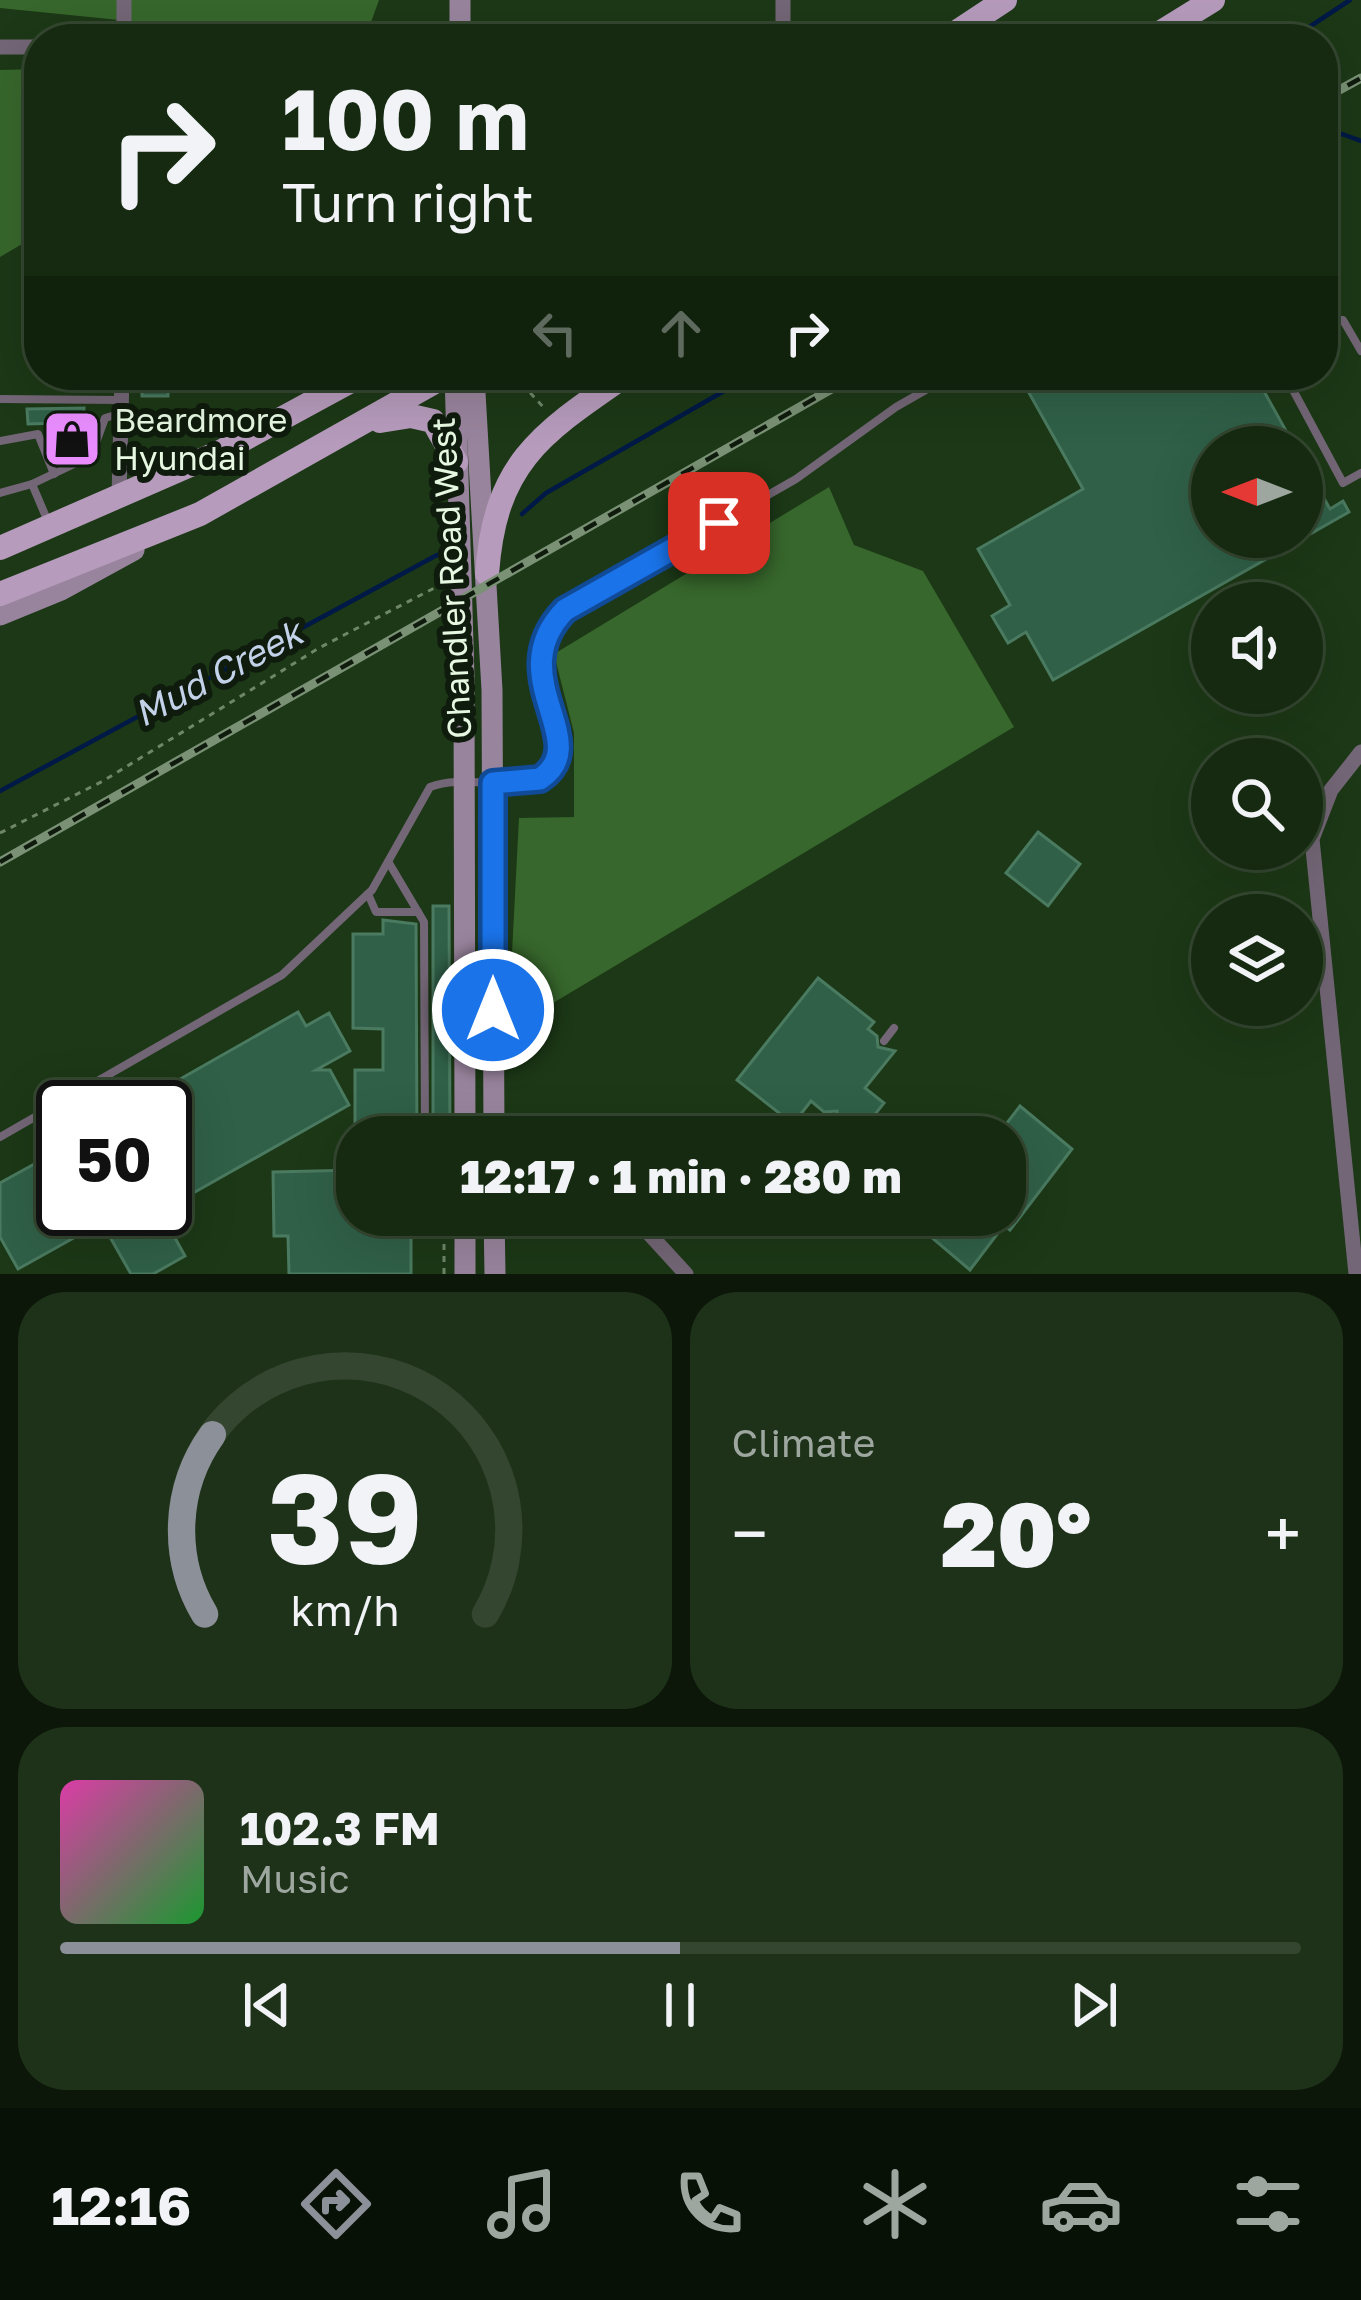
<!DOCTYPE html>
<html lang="en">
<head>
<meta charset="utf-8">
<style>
	:root { --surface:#152a10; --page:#1e3219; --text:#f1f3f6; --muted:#9da79f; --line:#344630; --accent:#8c9099 }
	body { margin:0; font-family:"Golos Text",sans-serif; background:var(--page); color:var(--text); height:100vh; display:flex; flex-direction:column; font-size:45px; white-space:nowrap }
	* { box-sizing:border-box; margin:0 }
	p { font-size:39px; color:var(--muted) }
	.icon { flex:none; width:66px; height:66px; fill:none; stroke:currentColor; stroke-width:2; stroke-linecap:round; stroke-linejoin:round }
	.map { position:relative; height:1274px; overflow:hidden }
	.drawer { display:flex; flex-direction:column; gap:18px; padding:18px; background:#0c1709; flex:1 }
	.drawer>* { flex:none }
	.top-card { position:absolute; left:24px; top:24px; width:1314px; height:366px; border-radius:48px; box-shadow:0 12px 48px #0002,0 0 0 3px var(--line); background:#152a10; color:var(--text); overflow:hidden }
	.needle { width:78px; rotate:270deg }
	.fabs { position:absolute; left:1191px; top:426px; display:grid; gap:24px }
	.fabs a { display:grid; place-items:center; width:132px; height:132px; border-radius:50%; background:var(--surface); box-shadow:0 12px 48px #0002,0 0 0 3px var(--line); font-size:60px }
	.speed { position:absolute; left:36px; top:1080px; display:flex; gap:24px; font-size:60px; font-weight:700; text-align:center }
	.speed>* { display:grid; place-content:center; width:156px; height:156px; border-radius:50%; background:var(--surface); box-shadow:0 12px 48px #0002,0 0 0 3px var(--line); line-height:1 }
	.speed .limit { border:6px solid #111; border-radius:18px; background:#fff; color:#111 }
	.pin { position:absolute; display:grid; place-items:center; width:102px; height:102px; color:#fff; margin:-51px; border-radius:24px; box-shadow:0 6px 18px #0006 }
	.me { position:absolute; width:132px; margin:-66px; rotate:0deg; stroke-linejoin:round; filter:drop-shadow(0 0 9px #0008) }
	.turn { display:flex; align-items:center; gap:42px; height:252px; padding:0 60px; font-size:54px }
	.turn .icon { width:156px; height:156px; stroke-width:2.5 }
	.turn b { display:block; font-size:84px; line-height:102px }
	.lanes { display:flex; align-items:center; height:114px; padding:0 60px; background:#0003; justify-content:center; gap:60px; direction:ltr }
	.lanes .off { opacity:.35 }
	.big { font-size:90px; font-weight:800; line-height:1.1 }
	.drawer .tile { flex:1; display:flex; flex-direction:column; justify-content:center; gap:18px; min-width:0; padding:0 42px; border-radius:48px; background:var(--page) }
	.drawer .dial { align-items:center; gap:0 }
	.dial svg { height:312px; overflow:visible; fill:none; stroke:var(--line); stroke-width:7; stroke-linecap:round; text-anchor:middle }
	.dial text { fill:var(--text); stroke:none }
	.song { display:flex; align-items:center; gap:36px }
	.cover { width:144px; height:144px; border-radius:18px; background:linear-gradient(135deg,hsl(320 70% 55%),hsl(130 70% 35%)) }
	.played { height:12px; border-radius:6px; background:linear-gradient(90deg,var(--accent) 50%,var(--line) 50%) }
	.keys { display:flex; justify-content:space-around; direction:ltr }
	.heat { display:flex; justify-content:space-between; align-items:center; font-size:66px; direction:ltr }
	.drawer .tiles { flex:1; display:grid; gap:18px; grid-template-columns:1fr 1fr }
	.tile:last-child { grid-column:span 2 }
	.trip { position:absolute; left:336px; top:1116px; width:690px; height:120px; border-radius:48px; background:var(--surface); box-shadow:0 12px 48px #0002,0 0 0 3px var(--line); font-weight:800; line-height:120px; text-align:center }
	.dock { display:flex; height:192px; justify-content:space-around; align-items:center; background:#081106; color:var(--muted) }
	.dock .icon { width:84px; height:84px }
	.dock .on { color:var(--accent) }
	.dock b { font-size:54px; color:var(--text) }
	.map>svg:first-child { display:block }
	.green { fill:#37672c }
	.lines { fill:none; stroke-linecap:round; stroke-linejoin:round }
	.stream { stroke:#011946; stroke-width:4.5 }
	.building { fill:#306048; stroke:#4a7a60; stroke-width:3 }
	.path { stroke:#6f8669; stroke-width:3; stroke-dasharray:6 6; stroke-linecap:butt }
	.lane { stroke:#736676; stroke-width:8 }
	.street { stroke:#736676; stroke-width:15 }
	.secondary { stroke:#99849d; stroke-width:21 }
	.primary { stroke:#b69bbc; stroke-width:24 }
	.rail-casing { stroke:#7a9175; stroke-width:9 }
	.rail { stroke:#0f1b0d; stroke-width:4.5; stroke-dasharray:14; stroke-linecap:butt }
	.route-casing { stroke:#114b97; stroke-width:30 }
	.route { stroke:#1a73e8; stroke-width:21 }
	.labels { text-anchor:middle; stroke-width:12; stroke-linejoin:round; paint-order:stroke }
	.poi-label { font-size:33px; fill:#e6f7e2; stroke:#0f1b0d; text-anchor:start }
	.street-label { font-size:33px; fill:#e6f7e2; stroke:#0f1b0d }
	.water-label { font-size:36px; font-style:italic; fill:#c3d1e9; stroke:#0f1b0d }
</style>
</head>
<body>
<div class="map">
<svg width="1361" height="1274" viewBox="0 0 1361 1274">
	<rect width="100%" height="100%" fill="#1c3816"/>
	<g class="green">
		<polygon points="0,0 379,0 365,39 308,39 0,8"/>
		<polygon points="39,69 39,234 0,257 0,70"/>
		<polygon points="829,487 854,545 923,571 1014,727 508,1030 519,818 574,817 574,733 554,654"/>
	</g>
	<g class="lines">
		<g class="stream">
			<polyline points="1291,39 1350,0"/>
			<polyline points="1323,140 1342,134 1361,141"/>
			<polyline points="522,514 546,493 752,375"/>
			<polyline points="0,791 437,555"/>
		</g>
	</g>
	<g class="building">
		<rect x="142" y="375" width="26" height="21"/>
		<polygon points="227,375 283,375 284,383 229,389"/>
		<polygon points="1019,375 1255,375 1295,447 1212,447 1212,537 1302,537 1302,459 1330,509 1343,501 1349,512 1053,680 1026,632 1008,643 992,616 1010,605 978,549 1083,489"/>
		<polygon points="84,408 82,451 61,452 61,423 28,424 27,409"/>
		<polygon points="1038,832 1080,864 1048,906 1006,873"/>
		<polygon points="433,906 449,906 450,1137 433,1137"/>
		<polygon points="383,920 416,924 417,1137 355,1137 355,1070 383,1070 383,1029 353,1028 353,934 383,934"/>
		<polygon points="818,978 874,1022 868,1029 877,1036 878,1047 895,1051 865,1088 884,1103 857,1137 837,1122 837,1111 824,1112 811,1101 793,1124 737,1080"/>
		<polygon points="298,1012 306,1026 329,1013 350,1051 316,1070 330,1070 349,1105 195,1192 165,1139 165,1107 131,1107"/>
		<polygon points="1020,1106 1072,1149 1010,1230 1004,1225 970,1270 924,1231 935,1215 1005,1215 1005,1137 996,1137"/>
		<polygon points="38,1162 79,1235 18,1269 0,1237 0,1183"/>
		<polygon points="357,1170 357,1215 411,1215 411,1274 289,1274 288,1236 274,1236 273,1172"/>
		<polygon points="94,1209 159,1209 185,1256 153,1274 131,1274"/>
	</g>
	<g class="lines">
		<g class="path">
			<polyline points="514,375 545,409"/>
			<polyline points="0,833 103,781 319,648 442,584"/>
			<polyline points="444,1274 444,1215"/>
		</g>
		<g class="lane">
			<polyline points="1323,320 1343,320 1361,351"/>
			<polyline points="1285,375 1343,483 1361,473"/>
			<polyline points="0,399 120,400"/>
			<polyline points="0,441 38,434 54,474"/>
			<polyline points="0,493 32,484"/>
			<polyline points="49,524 32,484 91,456 105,418 119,414"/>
			<polyline points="389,863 424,922 425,1137"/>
			<polyline points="368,894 376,912 418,912"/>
			<polyline points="884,1041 894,1028"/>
			<path d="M0,1137L282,975L372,890L430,787C468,772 515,797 550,772C579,708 506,671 565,610L796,479L896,407L952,375"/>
			<polyline points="816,1137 831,1117"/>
		</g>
		<g class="street">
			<polyline points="124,0 124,39"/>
			<polyline points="783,0 783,39"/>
			<polyline points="0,47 39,47"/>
			<polyline points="119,497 122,375"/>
			<polyline points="632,1215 686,1274"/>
			<polyline points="1356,1274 1312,839 1331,790 1361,752"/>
		</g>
		<g class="secondary">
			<polyline points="460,0 460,39"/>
			<polyline points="455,375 464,678 465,1137"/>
			<polyline points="474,375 492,690 494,1137"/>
			<polyline points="0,615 61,590 134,550"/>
			<polyline points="465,1215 465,1274"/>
			<polyline points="494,1215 495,1274"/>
		</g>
		<g class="primary">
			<polyline points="946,39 1005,0"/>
			<polyline points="1150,39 1213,0"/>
			<polyline points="380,421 411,416 433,421 456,462"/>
			<polyline points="0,548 220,452 362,375"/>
			<path d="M487,574C495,463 540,434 626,375"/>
			<polyline points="0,594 200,514 447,375"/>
		</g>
		<defs>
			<g id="rail">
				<polyline points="1323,99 1361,78"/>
				<polyline points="0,862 856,375"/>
			</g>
		</defs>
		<use href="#rail" class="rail-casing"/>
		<use href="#rail" class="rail"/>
	</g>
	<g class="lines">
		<defs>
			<path id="route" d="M493,1010V783L540,779C596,742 500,677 565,610L719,523"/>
		</defs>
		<use href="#route" class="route-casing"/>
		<use href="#route" class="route"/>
	</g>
	<defs>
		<symbol id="shop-square" viewBox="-11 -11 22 22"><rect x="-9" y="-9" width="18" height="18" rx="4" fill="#e98dfe" stroke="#0f1b0d"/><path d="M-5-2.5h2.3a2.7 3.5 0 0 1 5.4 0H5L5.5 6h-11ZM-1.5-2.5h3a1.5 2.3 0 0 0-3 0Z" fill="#111"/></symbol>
	</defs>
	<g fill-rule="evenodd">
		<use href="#shop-square" x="39" y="406" width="66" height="66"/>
	</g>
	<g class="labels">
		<g class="poi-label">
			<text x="114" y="432">Beardmore<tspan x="114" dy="38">Hyundai</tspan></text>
		</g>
		<g class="street-label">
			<text transform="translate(451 578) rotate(-93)" y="12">Chandler Road West</text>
		</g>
		<g class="water-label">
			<text transform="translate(218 673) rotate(-28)" y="13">Mud Creek</text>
		</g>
	</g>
</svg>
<div class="fabs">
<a><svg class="needle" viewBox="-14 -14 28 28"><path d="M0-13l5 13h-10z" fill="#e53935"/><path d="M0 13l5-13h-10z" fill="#9da79f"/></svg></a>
<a><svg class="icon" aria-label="sound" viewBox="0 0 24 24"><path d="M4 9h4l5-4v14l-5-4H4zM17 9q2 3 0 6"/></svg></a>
<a><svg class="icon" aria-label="search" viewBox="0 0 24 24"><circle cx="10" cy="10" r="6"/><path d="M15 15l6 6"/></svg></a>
<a><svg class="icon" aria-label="layers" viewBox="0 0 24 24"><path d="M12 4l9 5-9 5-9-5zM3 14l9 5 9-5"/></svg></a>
</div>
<div class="speed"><div class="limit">50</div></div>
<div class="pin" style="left:719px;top:523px;background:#d93025"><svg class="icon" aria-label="arrive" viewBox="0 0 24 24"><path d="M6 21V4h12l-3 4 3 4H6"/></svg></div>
<svg class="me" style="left:493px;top:1010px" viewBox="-20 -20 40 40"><circle r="17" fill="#1a73e8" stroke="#fff" stroke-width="3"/><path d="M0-11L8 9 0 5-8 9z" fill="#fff"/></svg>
<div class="trip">12:17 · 1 min · 280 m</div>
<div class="top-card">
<div class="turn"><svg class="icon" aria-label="right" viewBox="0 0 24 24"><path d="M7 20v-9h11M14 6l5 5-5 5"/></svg><div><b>100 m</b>Turn right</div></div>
<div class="lanes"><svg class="icon off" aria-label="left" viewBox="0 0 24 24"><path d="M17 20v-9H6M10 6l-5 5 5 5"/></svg><svg class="icon off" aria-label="ahead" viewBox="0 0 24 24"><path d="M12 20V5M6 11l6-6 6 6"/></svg><svg class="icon" aria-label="right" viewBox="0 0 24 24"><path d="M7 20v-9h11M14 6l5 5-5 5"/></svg></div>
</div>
</div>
<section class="drawer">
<div class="tiles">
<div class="tile dial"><svg viewBox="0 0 100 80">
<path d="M14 69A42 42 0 1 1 86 69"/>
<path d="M14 69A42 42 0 0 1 16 23" stroke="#8c9099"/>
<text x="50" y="56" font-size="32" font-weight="700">39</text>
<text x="50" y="72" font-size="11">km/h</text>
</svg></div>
<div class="tile"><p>Climate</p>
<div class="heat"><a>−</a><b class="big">20°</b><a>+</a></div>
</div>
<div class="tile">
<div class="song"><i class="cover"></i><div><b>102.3 FM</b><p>Music</p></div></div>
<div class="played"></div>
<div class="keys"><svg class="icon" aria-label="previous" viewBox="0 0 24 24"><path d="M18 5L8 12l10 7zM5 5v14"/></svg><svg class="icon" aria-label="pause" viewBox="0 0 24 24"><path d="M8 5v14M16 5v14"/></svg><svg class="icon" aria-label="next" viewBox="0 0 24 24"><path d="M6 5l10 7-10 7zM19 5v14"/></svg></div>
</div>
</div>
</section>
<nav class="dock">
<b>12:16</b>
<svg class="icon on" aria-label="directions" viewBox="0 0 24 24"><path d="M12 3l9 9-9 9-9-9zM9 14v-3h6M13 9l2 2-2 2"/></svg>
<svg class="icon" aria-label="music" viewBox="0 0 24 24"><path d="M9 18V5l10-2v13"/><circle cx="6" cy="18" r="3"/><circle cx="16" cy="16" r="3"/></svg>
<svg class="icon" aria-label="phone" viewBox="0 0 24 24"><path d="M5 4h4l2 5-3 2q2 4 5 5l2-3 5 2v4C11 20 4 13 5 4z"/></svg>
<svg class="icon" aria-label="climate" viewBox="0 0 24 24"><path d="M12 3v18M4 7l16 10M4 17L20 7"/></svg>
<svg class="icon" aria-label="car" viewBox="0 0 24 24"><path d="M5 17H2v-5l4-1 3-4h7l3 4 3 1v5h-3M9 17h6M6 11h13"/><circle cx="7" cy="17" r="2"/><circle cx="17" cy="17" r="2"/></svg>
<svg class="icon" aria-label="filters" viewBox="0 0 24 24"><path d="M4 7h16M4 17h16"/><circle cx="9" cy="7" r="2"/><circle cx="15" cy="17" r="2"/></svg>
</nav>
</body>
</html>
